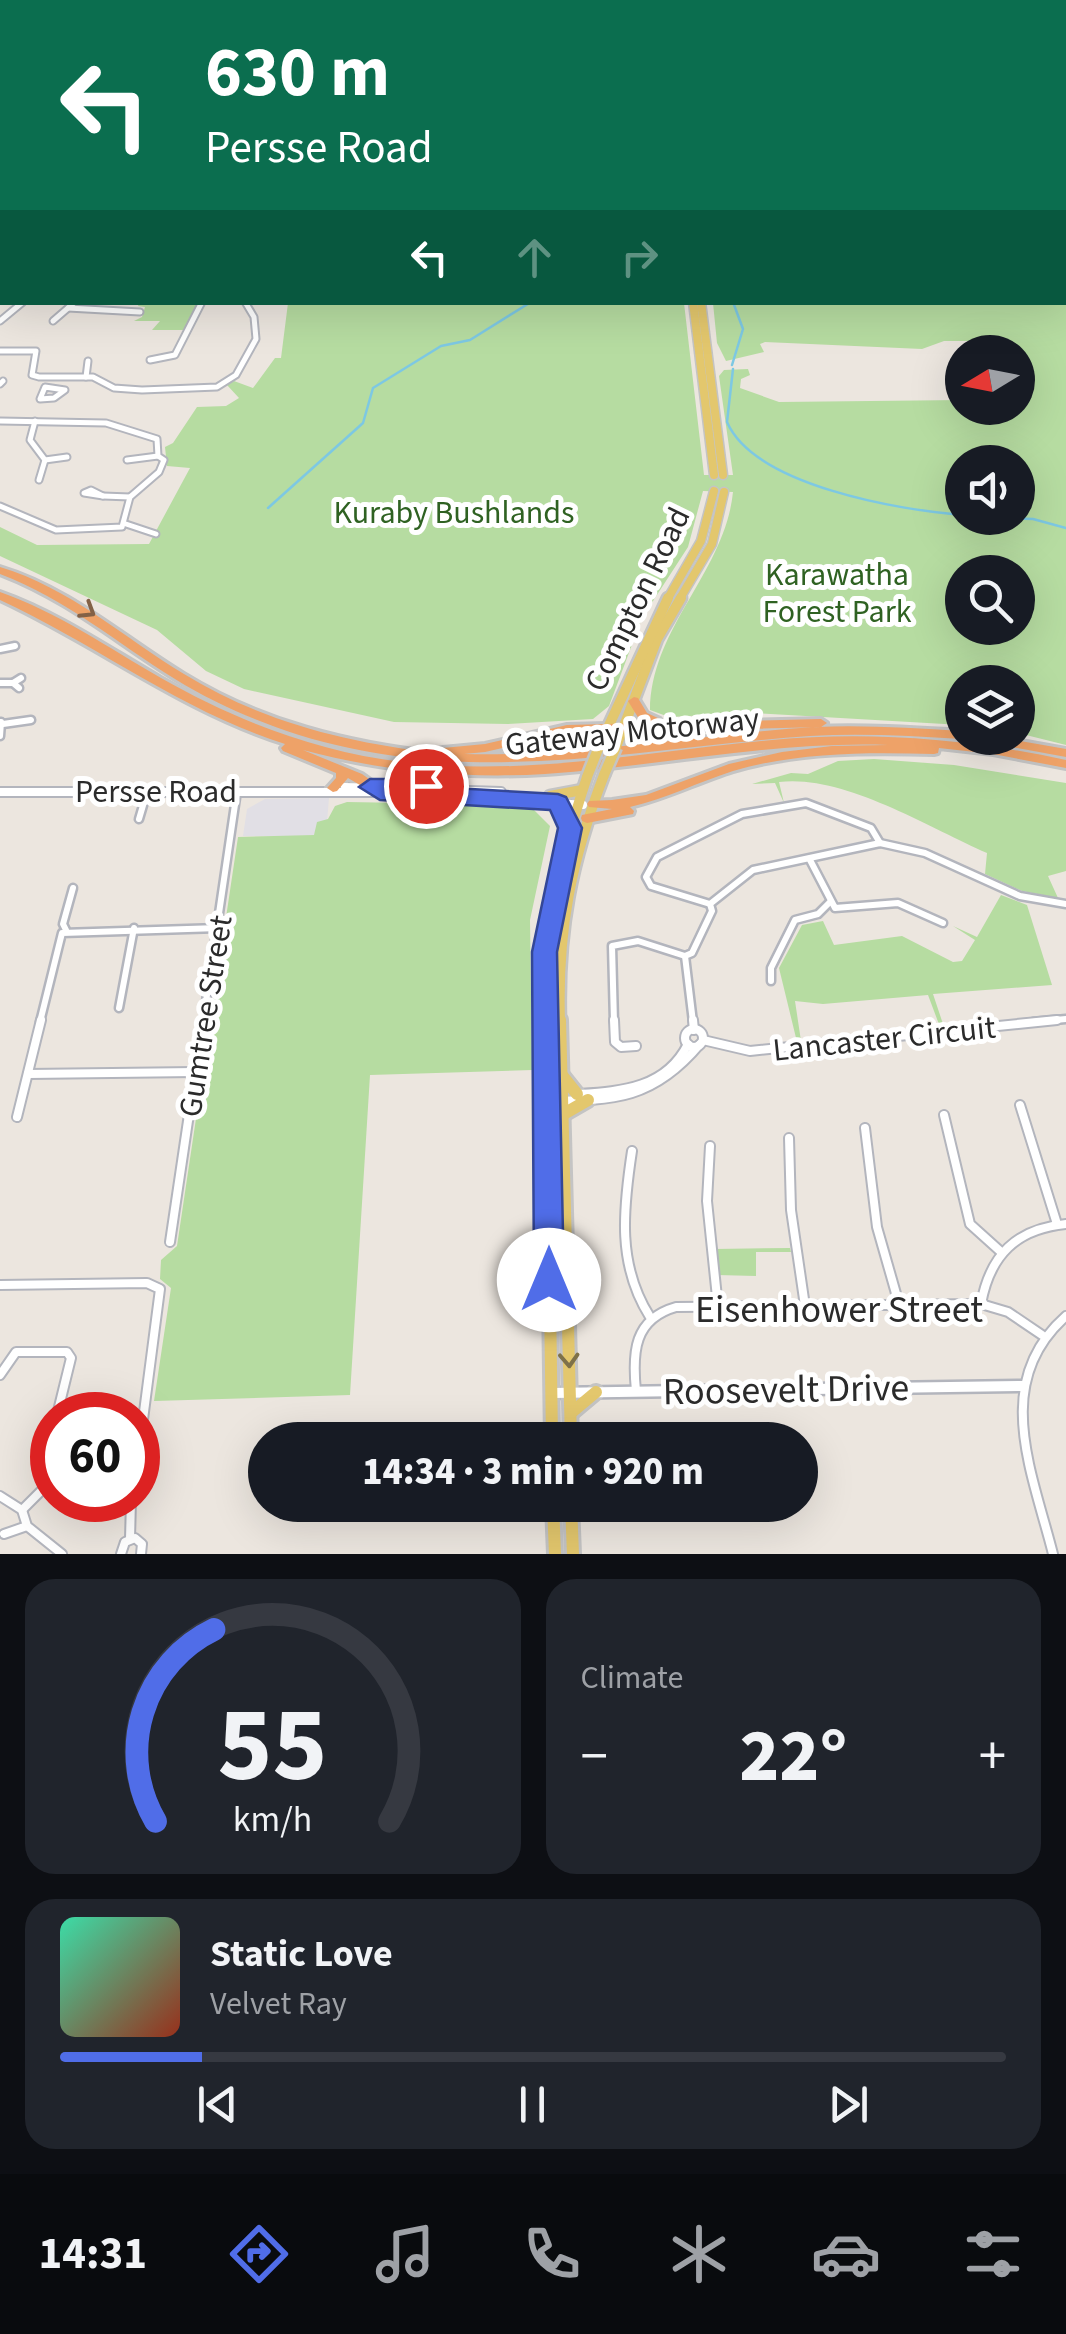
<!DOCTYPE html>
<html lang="en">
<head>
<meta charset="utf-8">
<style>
	:root { --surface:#171b24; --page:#20242c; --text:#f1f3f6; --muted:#9ea1a6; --line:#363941; --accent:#506de8 }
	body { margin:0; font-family:"Source Sans 3",sans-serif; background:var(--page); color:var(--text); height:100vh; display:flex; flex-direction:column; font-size:38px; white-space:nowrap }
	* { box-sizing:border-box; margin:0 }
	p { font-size:32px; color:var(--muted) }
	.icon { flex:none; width:55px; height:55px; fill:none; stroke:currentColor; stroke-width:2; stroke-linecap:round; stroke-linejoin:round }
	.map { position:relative; height:1554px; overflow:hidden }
	.panel { display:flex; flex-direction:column; gap:25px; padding:25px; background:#0d0f14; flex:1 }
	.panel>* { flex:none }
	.hud { position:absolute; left:0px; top:0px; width:1068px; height:305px; box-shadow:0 10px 40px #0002; background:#0b6e4f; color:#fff; overflow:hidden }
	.needle { width:65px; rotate:260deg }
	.fabs { position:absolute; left:945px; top:335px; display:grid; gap:20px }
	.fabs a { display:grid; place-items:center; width:90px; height:90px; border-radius:50%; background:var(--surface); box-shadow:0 10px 40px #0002; font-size:50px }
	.speed { position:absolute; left:30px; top:1392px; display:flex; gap:20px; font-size:50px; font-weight:700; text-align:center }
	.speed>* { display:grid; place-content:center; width:130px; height:130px; border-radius:50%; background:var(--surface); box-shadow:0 10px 40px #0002; line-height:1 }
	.speed .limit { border:15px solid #d22; background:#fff; color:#111 }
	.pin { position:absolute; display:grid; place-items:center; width:85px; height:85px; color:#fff; margin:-42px; border:5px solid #fff; border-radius:50%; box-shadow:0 2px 10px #0007 }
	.me { position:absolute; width:110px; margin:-55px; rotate:0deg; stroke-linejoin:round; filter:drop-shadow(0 0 8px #0008) }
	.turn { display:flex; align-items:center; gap:35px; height:210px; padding:0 40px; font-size:45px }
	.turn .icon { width:130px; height:130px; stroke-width:2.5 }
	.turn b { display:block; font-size:70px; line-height:85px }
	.lanes { display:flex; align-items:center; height:95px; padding:0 40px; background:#0003; justify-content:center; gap:50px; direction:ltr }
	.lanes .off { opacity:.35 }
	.big { font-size:75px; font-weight:800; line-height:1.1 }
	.panel .tile { flex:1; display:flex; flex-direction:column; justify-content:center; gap:15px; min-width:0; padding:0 35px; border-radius:30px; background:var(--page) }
	.panel .dial { align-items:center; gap:0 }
	.dial svg { height:260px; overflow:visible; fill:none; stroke:var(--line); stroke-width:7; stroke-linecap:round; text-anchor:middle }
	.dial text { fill:var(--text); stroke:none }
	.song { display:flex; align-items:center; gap:30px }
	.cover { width:120px; height:120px; border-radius:15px; background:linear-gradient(135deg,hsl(160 70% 55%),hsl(10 70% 35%)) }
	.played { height:10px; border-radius:5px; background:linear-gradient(90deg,var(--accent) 15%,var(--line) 15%) }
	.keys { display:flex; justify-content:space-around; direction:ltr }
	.heat { display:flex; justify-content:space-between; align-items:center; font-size:55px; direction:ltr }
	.panel .tiles { flex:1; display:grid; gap:25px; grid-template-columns:1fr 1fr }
	.tile:last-child { grid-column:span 2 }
	.trip { position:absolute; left:248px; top:1422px; width:570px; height:100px; border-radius:50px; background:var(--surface); box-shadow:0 10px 40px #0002; font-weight:800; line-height:100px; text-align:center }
	.tab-bar { display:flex; height:160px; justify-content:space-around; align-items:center; background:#090b0e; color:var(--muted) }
	.tab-bar .icon { width:70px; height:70px }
	.tab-bar .active { color:var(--accent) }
	.tab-bar b { font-size:45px; color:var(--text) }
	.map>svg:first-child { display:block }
	.industrial { fill:#e1dfe5 }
	.green { fill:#b6dca1; fill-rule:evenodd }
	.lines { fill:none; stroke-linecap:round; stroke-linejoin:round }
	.stream { stroke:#7dc8e3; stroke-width:2.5 }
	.minor-far3-casing { stroke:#b3b5bd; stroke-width:8 }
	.minor-far2-casing { stroke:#b3b5bd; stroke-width:9 }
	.minor-far1-casing { stroke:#b3b5bd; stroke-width:11 }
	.minor-casing { stroke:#b3b5bd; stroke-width:12 }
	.tertiary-far2-casing { stroke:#b3b5bd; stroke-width:9 }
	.tertiary-far1-casing { stroke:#b3b5bd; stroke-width:12 }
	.tertiary-casing { stroke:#b3b5bd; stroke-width:15 }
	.primary-far2-casing { stroke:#c4c4c4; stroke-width:11 }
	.primary-far1-casing { stroke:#c4c4c4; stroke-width:15 }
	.primary-casing { stroke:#c4c4c4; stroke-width:18 }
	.motorway-casing { stroke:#c4c4c4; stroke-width:6 }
	.minor-far3 { stroke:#fff; stroke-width:4 }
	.minor-far2 { stroke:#fff; stroke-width:5 }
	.minor-far1 { stroke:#fff; stroke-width:6 }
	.minor { stroke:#fff; stroke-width:8 }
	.tertiary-far2 { stroke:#fff; stroke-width:5 }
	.tertiary-far1 { stroke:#fff; stroke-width:8 }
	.tertiary { stroke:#fff; stroke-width:10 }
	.primary-far2 { stroke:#e3c76d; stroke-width:8 }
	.primary-far1 { stroke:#e3c76d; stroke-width:10 }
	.primary { stroke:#e3c76d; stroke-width:12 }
	.motorway { fill:#eea268; fill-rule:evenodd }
	.rail-casing { stroke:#a2a5b4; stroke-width:5 }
	.rail { stroke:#fff; stroke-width:2.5; stroke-dasharray:5; stroke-linecap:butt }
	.primary-bridge-casing { stroke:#c4c4c4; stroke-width:15; stroke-linecap:butt }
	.primary-bridge { stroke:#e3c76d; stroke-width:10 }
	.oneway { stroke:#836146 }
	.oneway2 { stroke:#7e7149 }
	.route { fill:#506de8; stroke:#344797; stroke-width:2.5 }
	.labels { text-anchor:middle; stroke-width:10; stroke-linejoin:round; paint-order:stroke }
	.park-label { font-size:32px; fill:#2f6222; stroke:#fff }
	.street-label { font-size:32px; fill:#2b2b2b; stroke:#fff }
	.near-street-label { font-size:38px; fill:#2b2b2b; stroke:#fff }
</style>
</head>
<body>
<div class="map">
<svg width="1066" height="1554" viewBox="0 0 1066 1554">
	<rect width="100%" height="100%" fill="#ece6df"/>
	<polygon class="industrial" points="329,798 327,822 315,836 243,836 247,809 265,799"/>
	<g class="green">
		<path d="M1066,108V745L1018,733V682H962V725L753,713L669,717L650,710C651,627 725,572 733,492L703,491L688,547L642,618L609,706L593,719L508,724L394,722L244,689L206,671L157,630L0,556V527L37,545L149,544L190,468L167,466L165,447L173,443L197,407L226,406L239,398L227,385L234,381L253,388L275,358H281L288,303H684L704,475H733L719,376L724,370L748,369L750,375L741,379L740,388L779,402L962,400V408H1018V352H978L976,341H944L922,349L765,342L760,344L764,352L726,361L717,343L713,303L1065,302ZM962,462H1018V518H962ZM962,572H1018V628H962Z"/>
		<polygon points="139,303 198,303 186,330 152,330 160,321 134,321 142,317 145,307 138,306"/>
		<path d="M874,759L954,765L1066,783V871L1048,876L1058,898L1022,891L985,874L987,853C928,827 843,774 779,782L784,803L775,783L752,784L791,773L808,774L838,761Z"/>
		<polygon points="347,802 520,805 532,808 550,826 530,920 532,1070 370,1075 350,1395 154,1401 171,1288 160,1279 161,1260 177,1246 238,837 314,835 317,822 328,819 335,806"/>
		<polygon points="1001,895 1027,905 1052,985 933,994 944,1027 940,1027 928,995 823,1004 795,1001 801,1041 797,1042 779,968 802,925 823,921 834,945 902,936 953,962 962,961 975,940 953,926 977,937"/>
		<polygon points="790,1248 791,1252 756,1252 756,1276 717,1275 715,1249"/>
	</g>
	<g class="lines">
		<g class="stream">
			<polyline points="732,365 743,329 733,302"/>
			<path d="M733,369L727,422C755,486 900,510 962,515"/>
			<polyline points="268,508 363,423 373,388 441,346 470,340 531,302"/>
			<polyline points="991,518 1033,519 1066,528"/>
		</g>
		<defs>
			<g id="minor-far3">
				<polyline points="110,0 143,0"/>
				<polyline points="1031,0 1035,2"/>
				<polyline points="341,1 377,1"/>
				<polyline points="463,2 529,0"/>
				<polyline points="984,2 989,0"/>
				<polyline points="0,32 2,28"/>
			</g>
			<g id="minor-far2">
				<polyline points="68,308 140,312"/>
				<polyline points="0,321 23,302"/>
				<polyline points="53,321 75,302"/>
				<polyline points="0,351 36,351 32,375 39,377 93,377 114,388 142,390 217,387 236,375 256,339 254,317 245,302"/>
				<polyline points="150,360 175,355 202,302"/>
				<polyline points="86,377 88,361"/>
				<polyline points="0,384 3,381"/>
				<polygon points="45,387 65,390 54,398 40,399"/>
				<polyline points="0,421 106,423 157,439 158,456 164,460 159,472 130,497 122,527 56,530 0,506"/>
				<polyline points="35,421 30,440 45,460 39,480"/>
				<polyline points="45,460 67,457"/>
				<polyline points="127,460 158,456"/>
				<polygon points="91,490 103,496 84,493"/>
				<polyline points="103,496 130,497"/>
				<polyline points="126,524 156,534"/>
			</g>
			<g id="minor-far1">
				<polyline points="0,649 15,646"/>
				<polyline points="0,683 13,683"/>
				<polyline points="19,688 13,683 21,678"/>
				<polyline points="3,724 31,720"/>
				<polyline points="0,736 1,722"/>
				<polyline points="139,819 147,792"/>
				<polyline points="810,860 835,908 898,903 943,923"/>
				<polyline points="710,904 651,886 646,877 657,857 742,814 806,803 871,828 880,843"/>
				<polyline points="66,930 63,924 73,888"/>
				<polyline points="771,981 771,968 795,920 818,914 829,903"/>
				<polyline points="119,1008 134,928"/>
				<polyline points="40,1022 62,933 219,928"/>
				<polyline points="203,1022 237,791"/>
				<polyline points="614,1022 612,946 638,941 685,956"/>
				<polyline points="693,1022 685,956 692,953 712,911 710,904 753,870 880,843 925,853 1020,896 1066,904"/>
				<polyline points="1033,1022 1066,1019"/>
			</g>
			<g id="minor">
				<polyline points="614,1020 615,1042 621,1047 636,1046"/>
				<polyline points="693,1020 694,1030"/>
				<circle cx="694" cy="1038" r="9"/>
				<polyline points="703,1040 750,1051 1057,1020"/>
				<polyline points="28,1074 196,1072"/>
				<path d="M579,1094C623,1091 666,1088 688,1044"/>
				<path d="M547,1101C615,1101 654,1099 700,1044"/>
				<polyline points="1020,1105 1057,1224"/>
				<polyline points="944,1115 970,1224 1000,1251"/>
				<polyline points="17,1117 41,1020"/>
				<polyline points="865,1128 877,1227 899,1304"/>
				<polyline points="789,1138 791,1210 805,1306"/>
				<polyline points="710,1146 707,1201 718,1307"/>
				<path d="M632,1151C623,1210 617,1265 650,1317"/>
				<polyline points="170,1242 203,1020"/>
				<polyline points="0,1285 147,1283 160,1289 138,1458"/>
				<path d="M981,1304C990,1255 1016,1229 1066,1224"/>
				<polyline points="0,1375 16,1352 67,1352 71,1358 57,1415"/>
				<path d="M636,1391C632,1352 634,1319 676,1307L981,1304L1008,1312L1042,1335"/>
				<polyline points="0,1496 22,1510 27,1526 62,1554"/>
				<polyline points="22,1510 48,1484 52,1461"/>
				<polyline points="4,1534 27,1526"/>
				<polyline points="130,1539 131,1500"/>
				<polyline points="121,1554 125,1542 135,1538 142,1544 141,1554"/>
				<path d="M1053,1554C1032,1471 991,1382 1066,1316"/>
			</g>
			<polyline id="tertiary-far2" points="1038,2 1052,0"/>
			<g id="tertiary-far1">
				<polyline points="345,787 501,792"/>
				<polyline points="0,792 426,792 583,805"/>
			</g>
			<polyline id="tertiary" points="552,1393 1022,1386"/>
			<g id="primary-far2">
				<polyline points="693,302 714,475"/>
				<polyline points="701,302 723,475"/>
				<polyline points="667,600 701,541 714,491"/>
				<polyline points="679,600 712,544 724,492"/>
			</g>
			<g id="primary-far1">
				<polyline points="616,747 657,639 681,598"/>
				<polyline points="598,749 668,598"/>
				<polyline points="550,796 582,790"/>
				<polyline points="557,802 570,828"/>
				<path d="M546,1022C545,934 559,861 587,777"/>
				<path d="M560,1022C557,931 571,861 604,775"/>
			</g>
			<g id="primary">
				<polyline points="546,1020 552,1440"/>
				<polyline points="560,1020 571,1440"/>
				<polyline points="561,1074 577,1094"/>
				<polyline points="562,1115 588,1100"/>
				<polyline points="571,1413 596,1392"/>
				<polyline points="553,1505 555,1554"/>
				<polyline points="571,1505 573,1554"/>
			</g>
			<g id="motorway">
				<path d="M0,567C70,588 123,637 184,674C262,722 348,743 437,753L439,749L443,748L485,744L567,725L648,723L639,719L628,701L634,697L638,698L647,713L660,719L662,723L821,719L827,723L821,727L567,733L485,752L464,754C583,757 698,734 816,727C865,725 913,728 962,731V738H967L962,739C912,736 861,733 810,736C634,748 475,789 299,735C255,721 214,703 175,679C115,642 68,600 0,574Z"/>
				<path d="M0,592C57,612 109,648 161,678C237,721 315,751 402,762C527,777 648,751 772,740C871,731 969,739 1066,760V768L993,754L939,748L938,753L934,754C867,752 798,752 733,771C698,782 666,799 630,807L634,811L633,814L587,823L582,821L581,818L582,815L612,809L589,807L587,804L589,801L612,800L646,795L729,764L782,752L832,746L888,745C773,741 660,766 545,774C463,779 382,771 303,750L362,774L387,792L381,796L377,795L348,778L337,791L333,792L327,788L336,778V773L283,751L281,748L285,744C183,712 97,645 0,600Z"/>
				<polygon points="978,738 1004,738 1066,749 1066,757 984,742"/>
			</g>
		</defs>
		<use href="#minor-far3" class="minor-far3-casing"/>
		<use href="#minor-far2" class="minor-far2-casing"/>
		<use href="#minor-far1" class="minor-far1-casing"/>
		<use href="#minor" class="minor-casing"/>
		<use href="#tertiary-far2" class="tertiary-far2-casing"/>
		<use href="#tertiary-far1" class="tertiary-far1-casing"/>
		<use href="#tertiary" class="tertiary-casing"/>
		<use href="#primary-far2" class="primary-far2-casing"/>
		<use href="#primary-far1" class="primary-far1-casing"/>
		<use href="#primary" class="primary-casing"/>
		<use href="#motorway" class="motorway-casing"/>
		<use href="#minor-far3" class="minor-far3"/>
		<use href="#minor-far2" class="minor-far2"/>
		<use href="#minor-far1" class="minor-far1"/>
		<use href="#minor" class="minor"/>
		<use href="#tertiary-far2" class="tertiary-far2"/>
		<use href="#tertiary-far1" class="tertiary-far1"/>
		<use href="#tertiary" class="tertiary"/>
		<use href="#primary-far2" class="primary-far2"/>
		<use href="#primary-far1" class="primary-far1"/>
		<use href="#primary" class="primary"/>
		<use href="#motorway" class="motorway"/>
		<defs>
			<polyline id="rail" points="1061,2 1066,2"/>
		</defs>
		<use href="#rail" class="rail-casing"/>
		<use href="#rail" class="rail"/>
		<defs>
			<g id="primary-bridge">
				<polyline points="604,775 616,747"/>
				<polyline points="587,777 598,749"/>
			</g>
		</defs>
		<use href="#primary-bridge" class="primary-bridge-casing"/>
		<use href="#primary-bridge" class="primary-bridge"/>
	</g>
	<defs><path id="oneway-chevron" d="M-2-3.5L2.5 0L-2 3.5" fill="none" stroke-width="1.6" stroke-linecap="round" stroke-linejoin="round" transform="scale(2.5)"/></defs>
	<use class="oneway" href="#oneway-chevron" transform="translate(88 611) rotate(32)"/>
	<use class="oneway2" href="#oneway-chevron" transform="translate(569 1360) rotate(87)"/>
	<polygon class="route" points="370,779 426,779 436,787 558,794 566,797 582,828 557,952 564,1280 559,1290 549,1293 539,1290 534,1280 532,952 558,828 550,810 380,800 359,787"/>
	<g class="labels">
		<g class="park-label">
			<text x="454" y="523">Kuraby Bushlands</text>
			<text x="837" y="585">Karawatha<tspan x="837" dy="37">Forest Park</tspan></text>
		</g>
		<g class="street-label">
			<text transform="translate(637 599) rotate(-64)" y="11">Compton Road</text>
			<text transform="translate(632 731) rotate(-6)" y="11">Gateway Motorway</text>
			<text x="156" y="802">Persse Road</text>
			<text transform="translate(205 1016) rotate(-81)" y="11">Gumtree Street</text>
			<text transform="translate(884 1038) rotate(-6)" y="11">Lancaster Circuit</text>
		</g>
		<g class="near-street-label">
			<text x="839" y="1322">Eisenhower Street</text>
			<text transform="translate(786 1389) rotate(-1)" y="13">Roosevelt Drive</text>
		</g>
	</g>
</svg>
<div class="fabs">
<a><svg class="needle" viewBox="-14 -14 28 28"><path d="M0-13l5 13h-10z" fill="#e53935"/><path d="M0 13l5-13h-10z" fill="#9ea1a6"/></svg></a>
<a><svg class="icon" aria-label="sound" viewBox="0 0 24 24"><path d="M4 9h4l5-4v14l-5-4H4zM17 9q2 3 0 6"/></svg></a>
<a><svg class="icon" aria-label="search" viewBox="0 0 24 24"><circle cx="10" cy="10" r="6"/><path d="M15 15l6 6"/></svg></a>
<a><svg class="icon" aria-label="layers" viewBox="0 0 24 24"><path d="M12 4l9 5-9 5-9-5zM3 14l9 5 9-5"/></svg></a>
</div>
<div class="speed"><div class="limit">60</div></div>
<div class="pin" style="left:426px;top:786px;background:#d93025"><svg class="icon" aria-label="arrive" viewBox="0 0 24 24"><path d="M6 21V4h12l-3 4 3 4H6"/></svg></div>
<svg class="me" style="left:549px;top:1280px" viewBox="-20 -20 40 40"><circle r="19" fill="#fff"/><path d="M0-13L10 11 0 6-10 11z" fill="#506de8"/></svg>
<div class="trip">14:34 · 3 min · 920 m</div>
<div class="hud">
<div class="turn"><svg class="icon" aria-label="left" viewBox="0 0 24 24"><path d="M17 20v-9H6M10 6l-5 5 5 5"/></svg><div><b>630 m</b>Persse Road</div></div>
<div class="lanes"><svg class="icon" aria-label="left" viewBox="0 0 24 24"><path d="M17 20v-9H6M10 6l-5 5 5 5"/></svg><svg class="icon off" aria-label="ahead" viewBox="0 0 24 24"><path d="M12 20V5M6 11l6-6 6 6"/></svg><svg class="icon off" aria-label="right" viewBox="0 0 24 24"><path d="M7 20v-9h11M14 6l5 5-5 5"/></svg></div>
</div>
</div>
<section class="panel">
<div class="tiles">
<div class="tile dial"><svg viewBox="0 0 100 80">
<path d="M14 69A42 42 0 1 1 86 69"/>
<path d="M14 69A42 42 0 0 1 32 10" stroke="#506de8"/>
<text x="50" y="56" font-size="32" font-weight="700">55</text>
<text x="50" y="72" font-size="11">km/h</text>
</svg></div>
<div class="tile"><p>Climate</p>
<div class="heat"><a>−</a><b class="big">22°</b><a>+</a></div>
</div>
<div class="tile">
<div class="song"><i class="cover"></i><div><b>Static Love</b><p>Velvet Ray</p></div></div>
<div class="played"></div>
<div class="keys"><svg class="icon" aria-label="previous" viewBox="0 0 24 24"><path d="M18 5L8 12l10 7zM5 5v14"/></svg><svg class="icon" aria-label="pause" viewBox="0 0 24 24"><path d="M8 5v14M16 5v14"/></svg><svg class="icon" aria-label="next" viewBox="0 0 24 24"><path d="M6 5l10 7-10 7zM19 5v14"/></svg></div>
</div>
</div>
</section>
<nav class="tab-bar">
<b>14:31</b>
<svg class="icon active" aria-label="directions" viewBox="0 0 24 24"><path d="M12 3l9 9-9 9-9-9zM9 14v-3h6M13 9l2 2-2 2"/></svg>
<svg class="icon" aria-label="music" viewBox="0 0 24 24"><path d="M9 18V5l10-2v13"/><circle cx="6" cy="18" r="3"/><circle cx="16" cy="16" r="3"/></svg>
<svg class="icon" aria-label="phone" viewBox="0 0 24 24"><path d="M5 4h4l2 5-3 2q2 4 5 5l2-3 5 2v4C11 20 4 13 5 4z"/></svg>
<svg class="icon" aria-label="climate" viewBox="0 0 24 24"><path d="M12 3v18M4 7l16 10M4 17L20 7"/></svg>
<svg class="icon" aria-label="car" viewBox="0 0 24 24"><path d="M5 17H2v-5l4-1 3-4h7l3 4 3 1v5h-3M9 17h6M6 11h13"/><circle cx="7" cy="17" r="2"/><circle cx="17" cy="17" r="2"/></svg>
<svg class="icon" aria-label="filters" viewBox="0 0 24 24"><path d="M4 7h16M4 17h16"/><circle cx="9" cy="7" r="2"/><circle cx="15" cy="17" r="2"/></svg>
</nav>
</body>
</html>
